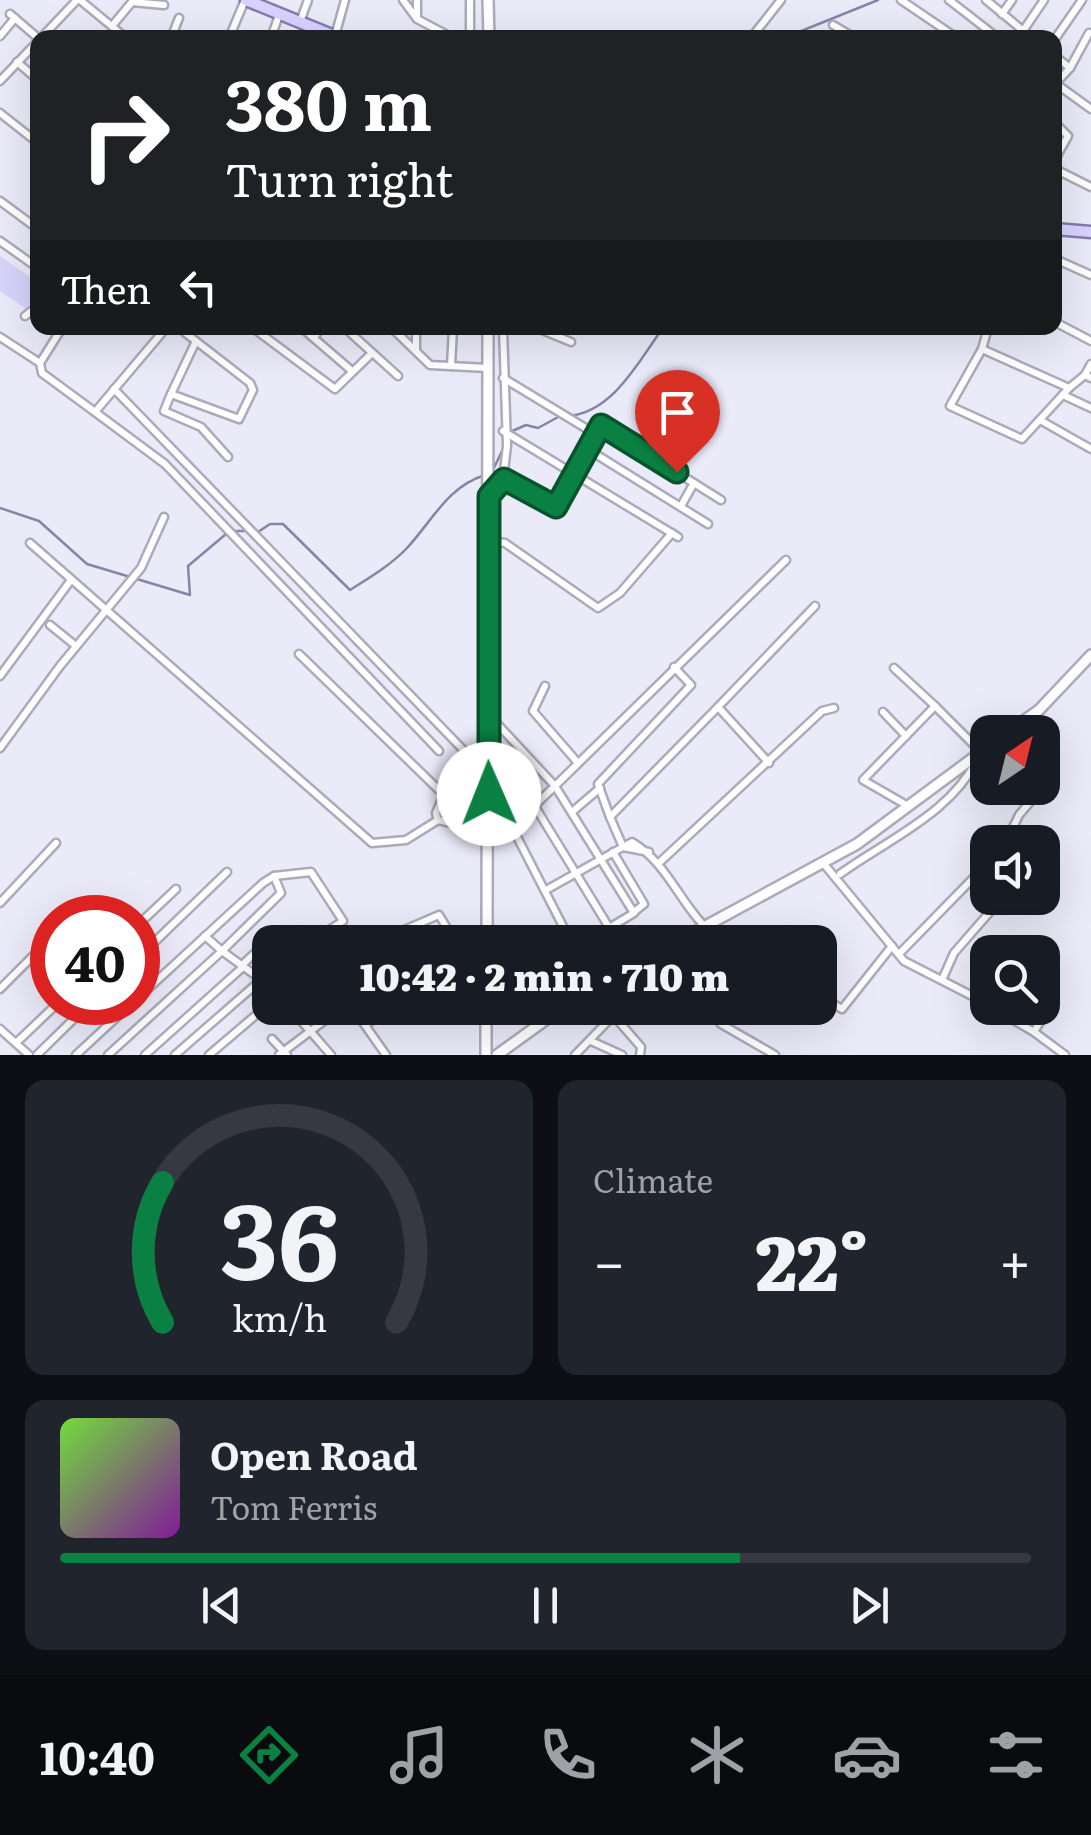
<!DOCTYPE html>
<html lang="en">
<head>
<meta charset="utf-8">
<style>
	:root { --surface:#171b24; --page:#20242c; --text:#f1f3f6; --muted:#9ea1a6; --line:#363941; --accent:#0b8043 }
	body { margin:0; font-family:Literata,serif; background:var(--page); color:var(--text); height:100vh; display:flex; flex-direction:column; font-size:38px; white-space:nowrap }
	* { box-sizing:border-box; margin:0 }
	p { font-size:32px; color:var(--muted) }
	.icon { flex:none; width:55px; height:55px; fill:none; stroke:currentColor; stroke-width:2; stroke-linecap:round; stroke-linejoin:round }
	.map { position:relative; height:1055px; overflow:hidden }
	.side { display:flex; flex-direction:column; gap:25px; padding:25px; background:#0d0f14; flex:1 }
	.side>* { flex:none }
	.top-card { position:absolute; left:30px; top:30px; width:1032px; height:305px; border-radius:20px; box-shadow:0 10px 40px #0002; background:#202124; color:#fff; overflow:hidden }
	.needle { width:65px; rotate:35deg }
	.fabs { position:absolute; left:970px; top:715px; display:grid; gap:20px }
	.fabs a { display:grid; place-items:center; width:90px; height:90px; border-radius:20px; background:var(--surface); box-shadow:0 10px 40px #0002; font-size:50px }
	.speed { position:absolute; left:30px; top:895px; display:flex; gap:20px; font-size:50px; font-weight:700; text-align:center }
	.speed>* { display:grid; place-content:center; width:130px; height:130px; border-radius:50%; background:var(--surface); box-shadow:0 10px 40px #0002; line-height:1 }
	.speed .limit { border:15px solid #d22; background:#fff; color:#111 }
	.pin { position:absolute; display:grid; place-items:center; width:85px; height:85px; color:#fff; margin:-102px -42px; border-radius:50% 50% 50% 0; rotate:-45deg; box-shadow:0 0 10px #0007 }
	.pin .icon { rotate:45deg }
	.me { position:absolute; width:110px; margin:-55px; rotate:359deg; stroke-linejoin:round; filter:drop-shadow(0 0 8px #0008) }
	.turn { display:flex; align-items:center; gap:35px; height:210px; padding:0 30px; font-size:45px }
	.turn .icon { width:130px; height:130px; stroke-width:2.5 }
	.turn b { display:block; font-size:70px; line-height:85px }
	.then { display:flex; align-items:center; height:95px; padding:0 30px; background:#0003; gap:20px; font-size:38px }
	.big { font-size:75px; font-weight:800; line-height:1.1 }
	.side .tile { flex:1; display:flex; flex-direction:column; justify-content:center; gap:15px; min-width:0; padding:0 35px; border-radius:20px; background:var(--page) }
	.side .dial { align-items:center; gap:0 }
	.dial svg { height:260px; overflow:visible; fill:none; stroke:var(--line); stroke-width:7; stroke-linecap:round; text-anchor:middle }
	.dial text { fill:var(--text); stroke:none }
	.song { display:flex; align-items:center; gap:30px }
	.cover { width:120px; height:120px; border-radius:15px; background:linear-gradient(135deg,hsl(100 70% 55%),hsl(290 70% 35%)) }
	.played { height:10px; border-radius:5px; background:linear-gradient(90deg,var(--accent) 70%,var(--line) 70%) }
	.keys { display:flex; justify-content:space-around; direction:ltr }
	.heat { display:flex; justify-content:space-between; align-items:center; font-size:55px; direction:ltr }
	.side .tiles { flex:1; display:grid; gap:25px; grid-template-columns:1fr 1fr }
	.tile:last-child { grid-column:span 2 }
	.trip { position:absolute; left:252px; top:925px; width:585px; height:100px; border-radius:20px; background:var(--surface); box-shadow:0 10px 40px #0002; font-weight:800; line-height:100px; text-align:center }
	.dock { display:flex; height:160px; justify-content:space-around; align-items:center; background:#090b0e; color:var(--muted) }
	.dock .icon { width:70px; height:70px }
	.dock .active { color:var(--accent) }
	.dock b { font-size:45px; color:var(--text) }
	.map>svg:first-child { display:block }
	.green { fill:#d7d3fa }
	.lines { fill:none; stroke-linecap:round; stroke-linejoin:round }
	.stream { stroke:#8884a7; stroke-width:2.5 }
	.street-casing { stroke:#adabba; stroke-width:11 }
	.secondary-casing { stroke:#adabba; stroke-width:14 }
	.primary-casing { stroke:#837cae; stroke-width:15 }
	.street { stroke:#fff; stroke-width:6 }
	.secondary { stroke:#fff; stroke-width:9 }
	.primary { stroke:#d9d2ff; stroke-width:10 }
	.route-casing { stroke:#07532c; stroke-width:25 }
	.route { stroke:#0b8043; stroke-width:18 }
</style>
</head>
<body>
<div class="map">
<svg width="1091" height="1055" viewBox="0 0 1091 1055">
	<rect width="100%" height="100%" fill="#ebeaf9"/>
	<polygon class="green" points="0,256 37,282 37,302 28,310 0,291"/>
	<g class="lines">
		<g class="stream">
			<polyline points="784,38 878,0"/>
			<path d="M568,416C614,412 639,360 663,328"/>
			<polyline points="510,432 526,425 538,428 560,416"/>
			<polyline points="492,472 503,449"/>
			<polyline points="0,508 39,521 87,564 190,595 188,566 226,534"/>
			<polyline points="233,531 250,531"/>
			<path d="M258,532L270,524H283L350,590C369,578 391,565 407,548C433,520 447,487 485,475"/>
		</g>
		<defs>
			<g id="street">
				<polyline points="80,0 126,38"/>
				<polyline points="403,0 417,19 453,38"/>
				<polyline points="417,0 417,18"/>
				<polyline points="470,0 470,38"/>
				<polyline points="901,0 957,38"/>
				<polyline points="949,0 998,38"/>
				<polyline points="986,0 1032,38"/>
				<polyline points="10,14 38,38"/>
				<polyline points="1002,14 1012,0"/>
				<polyline points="300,22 308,0"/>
				<polyline points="833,25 855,38"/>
				<polyline points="112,26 132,2 164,5"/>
				<polyline points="1023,31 1044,0"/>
				<polyline points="0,36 15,18"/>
				<polyline points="335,36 345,0"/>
				<polyline points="41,38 77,0"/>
				<polyline points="171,38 179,18"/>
				<polyline points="229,38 245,0"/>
				<polyline points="271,38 279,15"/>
				<polyline points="751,38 781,0"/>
				<polyline points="1055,39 1082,0"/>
				<polyline points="1055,56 1070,68 1055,84"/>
				<polyline points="17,62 38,80"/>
				<polyline points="1070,68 1089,33"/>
				<polyline points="0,81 38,41"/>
				<polyline points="1055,83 1091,109"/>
				<polyline points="0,113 38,143"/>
				<polyline points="1055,123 1068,136 1059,152"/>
				<polyline points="1055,149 1059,152 1055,161"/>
				<polyline points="1055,169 1091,187"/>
				<polyline points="0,201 38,229"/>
				<polyline points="0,241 38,268"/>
				<polyline points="1055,259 1091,275"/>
				<polyline points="25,316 38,306"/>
				<polyline points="1055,322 1091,341"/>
				<polyline points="166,328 95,412 165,464 439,751"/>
				<polyline points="179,328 250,383 253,390 239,419 171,394 196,341"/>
				<polyline points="253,328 335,389 371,354"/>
				<polyline points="302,328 352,371"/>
				<polyline points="345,328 398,376"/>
				<polyline points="392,328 430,365 488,368"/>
				<polyline points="416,328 416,350"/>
				<polyline points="537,328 571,342"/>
				<polyline points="988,328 982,349 1069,388 1085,375"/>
				<polyline points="315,336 321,328"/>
				<polyline points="0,337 40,363 42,373 95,412"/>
				<polyline points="982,349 950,406 1022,439 1069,388"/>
				<polyline points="40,363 62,328"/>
				<polyline points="1091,364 1085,375 1091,378"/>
				<polyline points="451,366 453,328"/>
				<polyline points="503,378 597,435 601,425 721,500"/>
				<polyline points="114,389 474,761 487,767"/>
				<polyline points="171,394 164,411 201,427 228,457"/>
				<polyline points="1063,395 1091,408"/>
				<polyline points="1040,420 1091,449"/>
				<polyline points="503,431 678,537"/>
				<polyline points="589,450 708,524"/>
				<polyline points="503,479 556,507 597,435"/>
				<polyline points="489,497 503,479 507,446 503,328"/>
				<polyline points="681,506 694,483"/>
				<polyline points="489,541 505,543 598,608 620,593 672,533"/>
				<polyline points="30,543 372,843 406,840 438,820 488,832"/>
				<polyline points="50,625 76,646"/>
				<polyline points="299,654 444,795 436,813 438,820"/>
				<polyline points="894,668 935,706"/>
				<polyline points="0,676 71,580"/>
				<polyline points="545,686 533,711 578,763"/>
				<polyline points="718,707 815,606"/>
				<polyline points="883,712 906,736"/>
				<polyline points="489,715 555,786 512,827 490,821"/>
				<polyline points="0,748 60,666 141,568 164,517"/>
				<polyline points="1042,787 1050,773"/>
				<polyline points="534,805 618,942"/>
				<polyline points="572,812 600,788"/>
				<polyline points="610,817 598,784 691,685 674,667"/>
				<polyline points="512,827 571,942"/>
				<polyline points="1006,842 1019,815 1042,788"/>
				<polyline points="613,852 644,904 634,912"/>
				<path d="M649,852L623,847L632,842C674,867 683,918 725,942"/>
				<polyline points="660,862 822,711 834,708"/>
				<polyline points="824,864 904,961 988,1004"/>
				<path d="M840,874C890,838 955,812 981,752L935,706L863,780L908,806"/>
				<polyline points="546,890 623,847 610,817 718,707 769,763"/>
				<polyline points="0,903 56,843"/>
				<polyline points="72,918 86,904"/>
				<polyline points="138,925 176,889"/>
				<polyline points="609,928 634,913 555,786 786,560"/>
				<polyline points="402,931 410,942"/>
				<polyline points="205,936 222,951 281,893 274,876"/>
				<polyline points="376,942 439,915 453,938 486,942"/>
				<polyline points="444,942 453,938"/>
				<polyline points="899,954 988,863"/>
				<polyline points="138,958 227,872"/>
				<polyline points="241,966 256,952 270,957"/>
				<polyline points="942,980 954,953 1002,898"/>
				<polyline points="0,989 52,937"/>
				<polyline points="820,996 842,1009 892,946"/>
				<polyline points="138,998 263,883 274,876 311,872 343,921 326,932 331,942"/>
				<polyline points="290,1008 331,1055"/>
				<polyline points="353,1008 386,1055"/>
				<polyline points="607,1008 641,1047 640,1055"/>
				<polyline points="712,1008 721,1024 775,1055"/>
				<polyline points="993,1008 1034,1032"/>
				<polyline points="1047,1010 1034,1032 1065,1055"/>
				<polyline points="365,1025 390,1008"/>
				<polyline points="0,1029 29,1055"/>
				<polyline points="272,1039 287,1055"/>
				<polyline points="591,1041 622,1055"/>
				<polyline points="16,1043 59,1002"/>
				<polyline points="37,1055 91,1002"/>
				<polyline points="76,1055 133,1002"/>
				<polyline points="108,1055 222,951 270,986"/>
				<polyline points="145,1055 243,967"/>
				<polyline points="175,1055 261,980"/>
				<polyline points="209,1055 270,1003"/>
				<polyline points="279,1055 341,1008"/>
				<polyline points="575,1055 612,1017"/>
			</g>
			<g id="secondary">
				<polyline points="488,0 489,38"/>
				<polyline points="1008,732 1039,710 1091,655"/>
				<polyline points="487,942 488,328"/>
				<polyline points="676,942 857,844 988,747"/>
				<polyline points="486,1055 486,1008"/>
				<polyline points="497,1055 562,1008"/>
			</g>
			<g id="primary">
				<polyline points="246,0 339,38"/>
				<polyline points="1055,229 1091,232"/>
			</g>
		</defs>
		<use href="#street" class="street-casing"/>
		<use href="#secondary" class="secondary-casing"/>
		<use href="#primary" class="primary-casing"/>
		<use href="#street" class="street"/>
		<use href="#secondary" class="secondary"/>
		<use href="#primary" class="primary"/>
	</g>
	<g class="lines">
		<defs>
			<polyline id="route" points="489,794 489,496 504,479 556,507 601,425 677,472"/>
		</defs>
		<use href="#route" class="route-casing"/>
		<use href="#route" class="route"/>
	</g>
</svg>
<div class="fabs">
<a><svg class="needle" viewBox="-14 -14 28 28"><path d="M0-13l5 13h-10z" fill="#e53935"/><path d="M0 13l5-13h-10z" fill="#9ea1a6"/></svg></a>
<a><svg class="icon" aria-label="sound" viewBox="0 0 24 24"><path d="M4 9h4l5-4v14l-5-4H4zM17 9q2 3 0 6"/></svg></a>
<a><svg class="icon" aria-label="search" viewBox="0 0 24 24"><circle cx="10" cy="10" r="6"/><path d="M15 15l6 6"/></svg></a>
</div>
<div class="speed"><div class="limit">40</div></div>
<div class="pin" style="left:677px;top:472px;background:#d93025"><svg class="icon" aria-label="arrive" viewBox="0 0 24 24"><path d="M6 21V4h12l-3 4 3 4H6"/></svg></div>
<svg class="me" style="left:489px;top:794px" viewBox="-20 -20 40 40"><circle r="19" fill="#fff"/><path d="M0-13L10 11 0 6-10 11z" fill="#0b8043"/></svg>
<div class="trip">10:42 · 2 min · 710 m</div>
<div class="top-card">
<div class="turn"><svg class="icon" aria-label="right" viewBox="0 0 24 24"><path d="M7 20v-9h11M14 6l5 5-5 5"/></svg><div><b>380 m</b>Turn right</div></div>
<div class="then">Then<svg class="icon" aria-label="left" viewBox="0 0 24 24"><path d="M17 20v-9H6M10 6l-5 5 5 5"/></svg></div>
</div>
</div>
<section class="side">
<div class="tiles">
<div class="tile dial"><svg viewBox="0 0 100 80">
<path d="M14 69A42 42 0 1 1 86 69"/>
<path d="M14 69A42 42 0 0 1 14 26" stroke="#0b8043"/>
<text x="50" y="56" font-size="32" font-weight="700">36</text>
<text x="50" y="72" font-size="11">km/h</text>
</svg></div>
<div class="tile"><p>Climate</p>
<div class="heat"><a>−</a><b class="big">22°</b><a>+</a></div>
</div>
<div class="tile">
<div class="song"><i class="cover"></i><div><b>Open Road</b><p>Tom Ferris</p></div></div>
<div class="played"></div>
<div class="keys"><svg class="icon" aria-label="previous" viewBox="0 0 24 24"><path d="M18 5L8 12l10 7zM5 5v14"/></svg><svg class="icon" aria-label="pause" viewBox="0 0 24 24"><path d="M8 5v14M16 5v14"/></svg><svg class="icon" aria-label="next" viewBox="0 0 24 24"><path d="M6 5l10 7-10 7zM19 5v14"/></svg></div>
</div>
</div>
</section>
<nav class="dock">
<b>10:40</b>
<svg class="icon active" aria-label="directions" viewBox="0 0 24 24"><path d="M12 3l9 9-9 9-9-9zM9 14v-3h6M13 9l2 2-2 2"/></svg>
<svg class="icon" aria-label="music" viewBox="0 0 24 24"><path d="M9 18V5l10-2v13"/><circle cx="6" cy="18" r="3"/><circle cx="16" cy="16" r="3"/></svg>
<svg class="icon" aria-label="phone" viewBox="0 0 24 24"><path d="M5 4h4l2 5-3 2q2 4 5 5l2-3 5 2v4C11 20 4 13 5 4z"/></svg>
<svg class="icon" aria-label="climate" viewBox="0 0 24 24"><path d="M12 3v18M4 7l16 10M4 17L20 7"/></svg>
<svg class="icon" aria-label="car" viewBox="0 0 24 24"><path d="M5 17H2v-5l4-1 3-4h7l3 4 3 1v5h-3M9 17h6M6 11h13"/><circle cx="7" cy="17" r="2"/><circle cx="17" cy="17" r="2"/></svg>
<svg class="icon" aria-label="filters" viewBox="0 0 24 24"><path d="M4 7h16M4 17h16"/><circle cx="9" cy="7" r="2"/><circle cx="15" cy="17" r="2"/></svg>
</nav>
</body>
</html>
